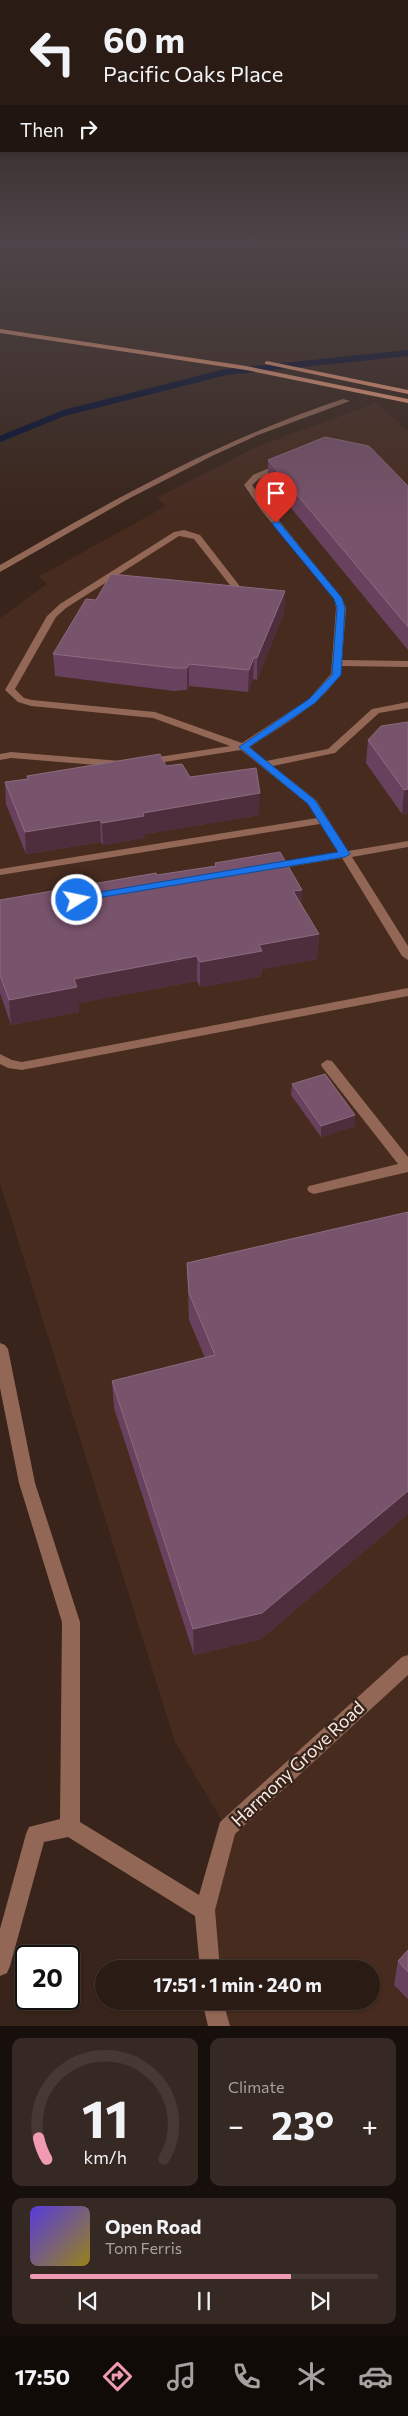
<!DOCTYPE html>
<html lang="en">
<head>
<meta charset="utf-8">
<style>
	:root { --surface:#2a1b14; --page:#362822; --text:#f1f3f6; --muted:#a5a1a0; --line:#463934; --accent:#f19ab3 }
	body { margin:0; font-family:Commissioner,sans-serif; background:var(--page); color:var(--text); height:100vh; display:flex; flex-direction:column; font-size:19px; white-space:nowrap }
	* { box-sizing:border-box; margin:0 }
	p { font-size:16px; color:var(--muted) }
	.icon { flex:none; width:28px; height:28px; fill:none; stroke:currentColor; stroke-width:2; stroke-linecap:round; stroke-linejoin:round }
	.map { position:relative; height:2026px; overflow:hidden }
	.sheet { display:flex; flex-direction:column; gap:12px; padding:12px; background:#170f0b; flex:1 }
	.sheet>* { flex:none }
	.top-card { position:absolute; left:0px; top:0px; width:409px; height:152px; box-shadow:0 1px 4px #0004,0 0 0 1px var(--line); background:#2a1b14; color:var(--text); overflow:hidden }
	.speed { position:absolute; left:15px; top:1945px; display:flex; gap:10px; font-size:25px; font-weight:700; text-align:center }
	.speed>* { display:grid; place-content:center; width:65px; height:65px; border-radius:50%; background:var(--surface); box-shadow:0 1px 4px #0004,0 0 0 1px var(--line); line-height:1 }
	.speed .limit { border:2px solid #111; border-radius:8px; background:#fff; color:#111 }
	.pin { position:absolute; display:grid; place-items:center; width:42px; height:42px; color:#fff; margin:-51px -21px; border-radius:50% 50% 50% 0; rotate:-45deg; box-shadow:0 0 5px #0007 }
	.pin .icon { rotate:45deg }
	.me { position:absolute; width:55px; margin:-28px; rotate:80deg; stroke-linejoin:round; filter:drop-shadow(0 0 4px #0008) }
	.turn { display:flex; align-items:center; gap:18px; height:105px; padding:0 20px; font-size:22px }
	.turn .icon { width:65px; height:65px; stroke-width:2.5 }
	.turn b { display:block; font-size:35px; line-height:42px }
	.then { display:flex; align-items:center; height:48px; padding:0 20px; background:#0003; gap:10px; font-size:19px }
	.big { font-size:38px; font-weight:700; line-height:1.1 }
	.sheet .widget { flex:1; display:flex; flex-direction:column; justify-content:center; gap:8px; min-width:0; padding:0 18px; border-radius:10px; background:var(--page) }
	.sheet .dial { align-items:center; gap:0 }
	.dial svg { height:130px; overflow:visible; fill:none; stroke:var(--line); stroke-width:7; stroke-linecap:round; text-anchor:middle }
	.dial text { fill:var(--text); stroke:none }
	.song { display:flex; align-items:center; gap:15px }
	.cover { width:60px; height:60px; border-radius:8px; background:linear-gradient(135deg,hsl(250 70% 55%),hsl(50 70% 35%)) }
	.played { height:5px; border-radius:2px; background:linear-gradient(90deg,var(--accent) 75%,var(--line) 75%) }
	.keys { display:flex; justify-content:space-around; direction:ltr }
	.heat { display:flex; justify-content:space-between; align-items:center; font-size:28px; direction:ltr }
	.sheet .tiles { flex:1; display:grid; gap:12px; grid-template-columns:1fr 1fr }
	.widget:last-child { grid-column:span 2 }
	.trip { position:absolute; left:95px; top:1960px; width:285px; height:50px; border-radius:25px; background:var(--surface); box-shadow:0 1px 4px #0004,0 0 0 1px var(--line); font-weight:700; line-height:50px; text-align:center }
	.tabs { display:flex; height:80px; justify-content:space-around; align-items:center; background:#110b08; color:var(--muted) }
	.tabs .icon { width:35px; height:35px }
	.tabs .current { color:var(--accent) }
	.tabs b { font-size:22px; color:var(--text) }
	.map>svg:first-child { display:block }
	.built { fill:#462b1e }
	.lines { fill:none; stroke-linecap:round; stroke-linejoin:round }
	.stream { stroke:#020d32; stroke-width:6 }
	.minor { fill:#926756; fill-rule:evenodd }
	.major { fill:#fca47f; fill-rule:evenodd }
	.wall { fill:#68415e }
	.shaded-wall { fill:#4e2e3d }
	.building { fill:#78536c; stroke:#8c6b7f }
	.route { fill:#1a73e8; stroke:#114b97 }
	.labels { text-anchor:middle; stroke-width:5; stroke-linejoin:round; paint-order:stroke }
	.near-street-label { font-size:18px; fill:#f9eae4; stroke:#38241a }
</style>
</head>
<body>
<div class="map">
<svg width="408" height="2026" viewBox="0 0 408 2026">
	<rect width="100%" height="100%" fill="#38241a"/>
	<polygon class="built" points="376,403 408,431 408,2026 219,2026 212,2001 371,2001 371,1969 210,1969 205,1910 227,1829 175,1742 0,1183 0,618 47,584 38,577 166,506 157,498 256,447"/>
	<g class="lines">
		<polyline class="stream" points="0,439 64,413 226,372 408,353"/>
		<g class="minor">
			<path d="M343,399L350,401L258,435L214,455L128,499L0,572V565C113,500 219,440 343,399Z"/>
			<path d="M279,464L286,466L259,479L252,485L267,506L342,598L346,608L342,660L408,661V667L341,666C339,695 273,731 250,747L266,761L328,749L372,709L408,702V708L379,713L335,753L273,766L316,800L348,851L408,841V847L352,857L408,946V960L402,956L342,858L270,870L264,867L270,864L338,852L320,824L0,875V869L317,818L308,804L241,750L145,765L140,762L145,759L230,746L153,718L31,706L18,702L5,690L47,616L60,604L174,532L184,530L200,535L239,585V589H233L194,539L179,536L66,608L56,617L15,689L24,698L32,700L155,712L242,743L309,699L331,674L336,608L334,598L261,510L244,485L253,475Z"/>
			<polygon points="11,752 121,761 126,764 121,767 11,758 0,760 0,754"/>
			<polygon points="408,988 408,996 22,1070 8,1068 0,1064 0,1054 12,1060 22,1062"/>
			<polygon points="327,1060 332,1061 408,1157 408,1172 314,1194 309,1192 307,1189 309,1186 398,1164 322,1067 321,1064"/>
			<polygon points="0,1343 5,1345 8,1349 35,1483 80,1622 80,1822 199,1895 220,1822 402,1657 408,1655 408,1675 235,1834 215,1910 220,1969 200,1969 195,1916 68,1837 44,1842 10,1966 7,1973 0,1976 0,1929 26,1834 29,1827 60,1819 62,1622 19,1483 0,1388"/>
			<polygon points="202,2001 223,2001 230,2026 208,2026"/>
		</g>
		<g class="major">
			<polygon points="0,329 246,366 408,399 408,403 246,370 0,333"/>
			<polygon points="267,361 408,390 408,394 265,364 265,362"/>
		</g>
	</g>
	<g class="wall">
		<polygon points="268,460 408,486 408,650 268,480"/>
		<polygon points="285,591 284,612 257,680 253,679 248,692 189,686 187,690 174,691 55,676 53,654 96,600"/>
		<polygon points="408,722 408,813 402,814 366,763 368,740"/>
		<polygon points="166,766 190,777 259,815 145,834 145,838 103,845 101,842 26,854 6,804 5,782 27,779 27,776"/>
		<polygon points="215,863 302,890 301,904 319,934 317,959 262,969 261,976 200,987 197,981 78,1003 79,1012 11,1025 0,993 0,900 215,866"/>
		<polygon points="292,1084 355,1115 355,1126 321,1137 291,1095"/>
		<polygon points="408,1212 408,1514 261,1639 194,1655 114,1408 112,1381 205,1358 189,1320 187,1263"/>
		<polygon points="408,1950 408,1999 394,1985 398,1961"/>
	</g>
	<g class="shaded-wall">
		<polygon points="285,591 284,612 257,680 257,658"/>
		<polygon points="254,657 253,679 248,692 249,670"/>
		<polygon points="189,664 189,686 187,690 187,668"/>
		<polygon points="408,789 408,813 402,814 404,790"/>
		<polygon points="260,793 259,815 145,834 145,838 103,845 102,823 143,813"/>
		<polygon points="100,820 101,842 26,854 25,832"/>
		<polygon points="302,890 301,914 293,891"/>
		<polygon points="319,934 317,959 262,969 261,976 200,987 200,962 259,945"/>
		<polygon points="197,956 197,981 78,1003 79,1012 11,1025 9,1000 74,979"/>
		<polygon points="355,1115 355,1126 321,1137 321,1126"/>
		<polygon points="408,1491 408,1514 261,1639 194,1655 193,1629"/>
	</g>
	<g class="building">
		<polygon points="325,437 369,446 408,486 408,627 268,460"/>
		<polygon points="111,574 285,591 257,658 254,657 249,670 189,664 187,668 174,668 53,654 86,599 96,600"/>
		<polygon points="408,722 408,789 404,790 368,740 381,726"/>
		<polygon points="160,754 166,766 182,764 190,777 256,768 260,793 143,813 144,816 102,823 100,820 25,832 5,782 28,779 27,776"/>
		<polygon points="280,852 302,890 293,891 319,934 259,945 262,951 200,962 197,956 74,979 77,987 9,1000 0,975 0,900 156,873 157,875 216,866 215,863"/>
		<polygon points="325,1074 355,1115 321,1126 292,1084"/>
		<polygon points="408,1212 408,1491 262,1613 193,1629 112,1381 215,1355 189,1293 187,1263"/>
		<polygon points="408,1950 408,1972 398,1961"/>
	</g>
	<linearGradient id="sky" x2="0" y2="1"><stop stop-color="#1f140e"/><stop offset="0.46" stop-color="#4d4549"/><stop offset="1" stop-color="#4d4549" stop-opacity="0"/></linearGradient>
	<rect width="408" height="525" fill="url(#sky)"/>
	<polygon class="route" points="273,522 279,522 342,598 345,608 341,675 315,703 249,747 315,800 350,854 345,857 73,902 73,897 77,896 338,852 308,804 239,747 309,699 332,675 337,608 334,599 273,525"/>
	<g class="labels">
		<g class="near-street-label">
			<text transform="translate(298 1764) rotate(-43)" y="6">Harmony Grove Road</text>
		</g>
	</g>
</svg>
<div class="speed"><div class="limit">20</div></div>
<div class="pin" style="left:276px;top:523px;background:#d93025"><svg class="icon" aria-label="arrive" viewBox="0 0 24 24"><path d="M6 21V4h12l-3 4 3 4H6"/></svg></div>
<svg class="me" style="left:77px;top:900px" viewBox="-20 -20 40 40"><circle r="17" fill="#1a73e8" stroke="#fff" stroke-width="3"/><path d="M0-11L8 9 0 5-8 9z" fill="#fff"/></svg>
<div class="trip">17:51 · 1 min · 240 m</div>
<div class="top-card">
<div class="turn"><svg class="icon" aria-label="left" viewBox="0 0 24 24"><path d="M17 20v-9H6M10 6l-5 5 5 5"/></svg><div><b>60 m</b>Pacific Oaks Place</div></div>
<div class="then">Then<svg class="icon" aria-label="right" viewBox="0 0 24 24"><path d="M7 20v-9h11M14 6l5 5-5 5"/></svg></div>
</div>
</div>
<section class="sheet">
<div class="tiles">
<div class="widget dial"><svg viewBox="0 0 100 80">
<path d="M14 69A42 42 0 1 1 86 69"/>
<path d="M14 69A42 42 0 0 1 9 56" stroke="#f19ab3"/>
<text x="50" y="56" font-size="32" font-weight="700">11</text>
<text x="50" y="72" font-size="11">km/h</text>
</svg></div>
<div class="widget"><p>Climate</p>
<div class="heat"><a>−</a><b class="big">23°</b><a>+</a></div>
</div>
<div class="widget">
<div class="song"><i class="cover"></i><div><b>Open Road</b><p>Tom Ferris</p></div></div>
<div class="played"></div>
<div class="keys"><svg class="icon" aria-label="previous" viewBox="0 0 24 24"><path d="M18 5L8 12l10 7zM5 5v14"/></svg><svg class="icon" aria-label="pause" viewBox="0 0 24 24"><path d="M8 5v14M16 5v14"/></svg><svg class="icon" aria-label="next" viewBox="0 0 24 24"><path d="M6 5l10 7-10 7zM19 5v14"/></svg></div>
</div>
</div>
</section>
<nav class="tabs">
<b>17:50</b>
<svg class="icon current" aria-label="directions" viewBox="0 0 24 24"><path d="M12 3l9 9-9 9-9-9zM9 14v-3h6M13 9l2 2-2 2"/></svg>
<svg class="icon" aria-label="music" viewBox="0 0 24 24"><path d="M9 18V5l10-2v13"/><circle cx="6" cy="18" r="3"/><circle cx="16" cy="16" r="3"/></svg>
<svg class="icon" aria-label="phone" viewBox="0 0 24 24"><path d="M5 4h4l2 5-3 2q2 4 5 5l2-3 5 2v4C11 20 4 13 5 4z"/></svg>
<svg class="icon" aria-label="climate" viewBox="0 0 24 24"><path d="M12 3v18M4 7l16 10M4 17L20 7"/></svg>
<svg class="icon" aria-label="car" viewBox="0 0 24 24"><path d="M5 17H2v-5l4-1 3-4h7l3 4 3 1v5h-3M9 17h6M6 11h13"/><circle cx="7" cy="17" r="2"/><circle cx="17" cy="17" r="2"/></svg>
</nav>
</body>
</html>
